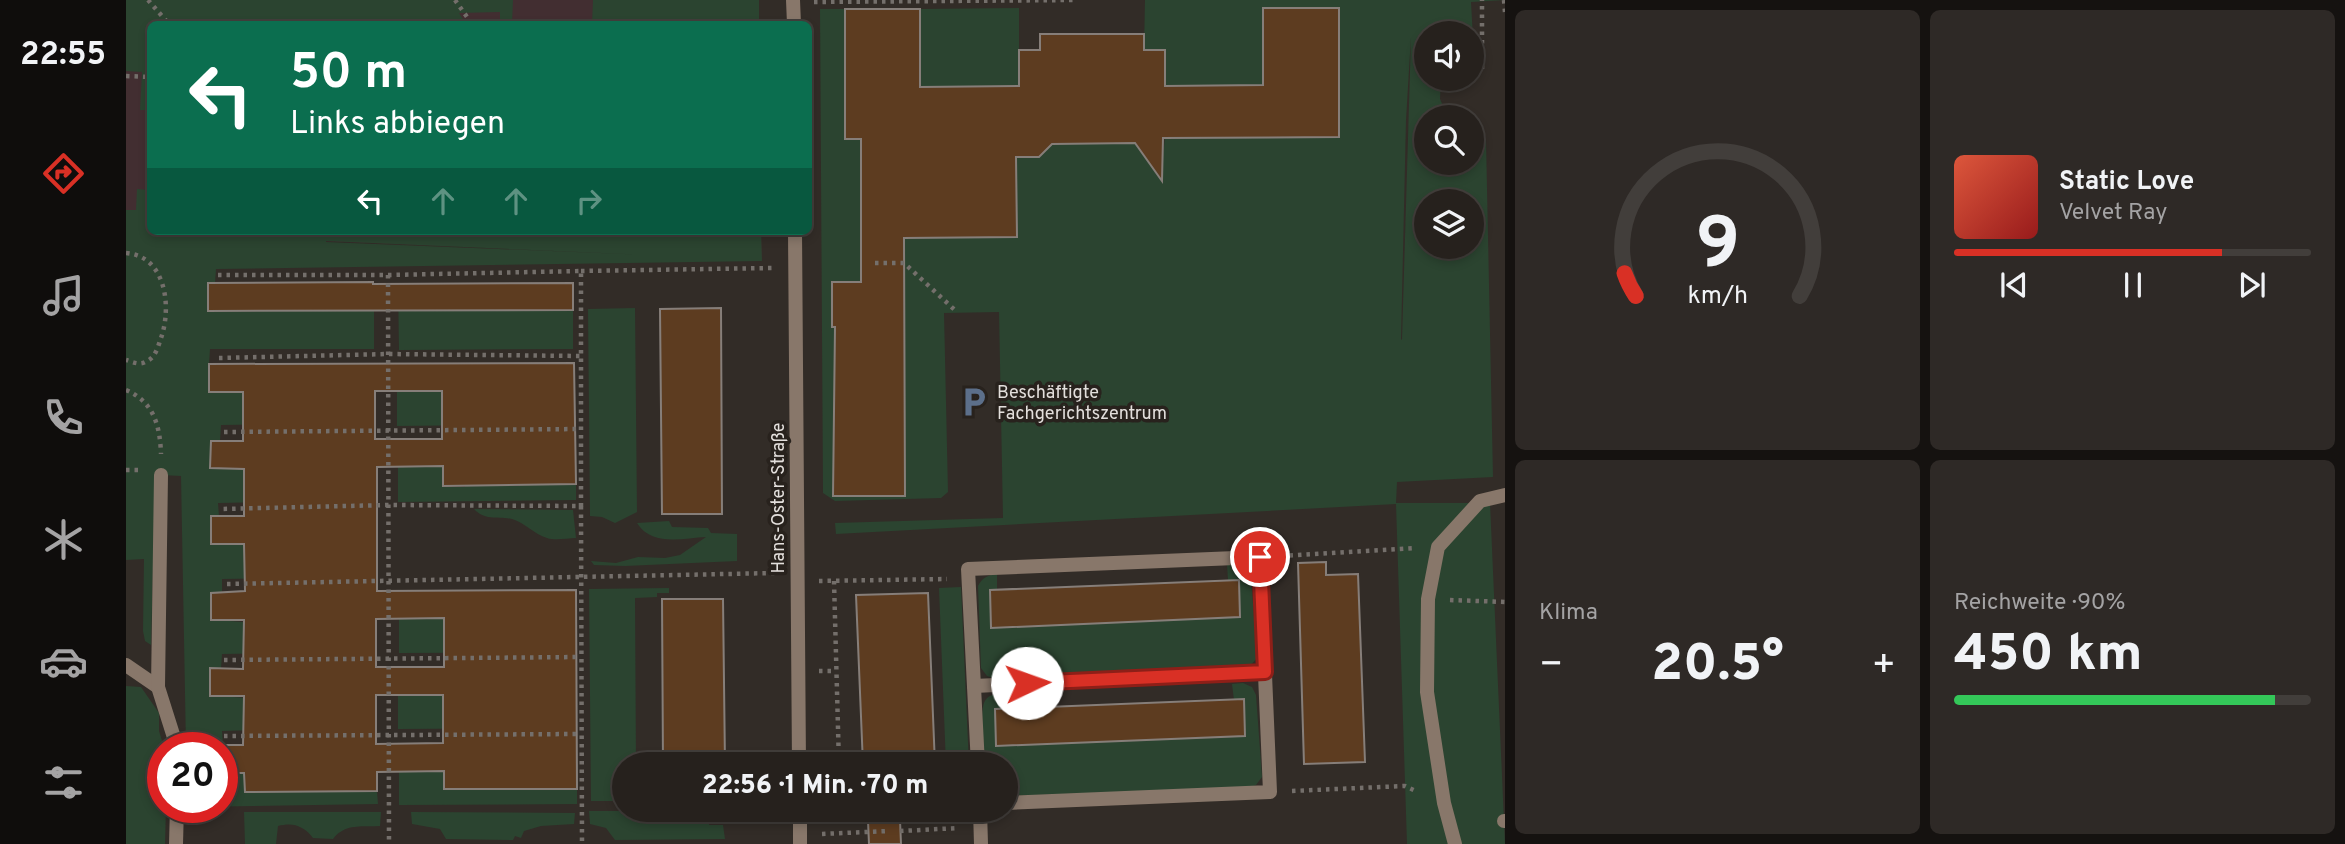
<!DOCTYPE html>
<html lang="de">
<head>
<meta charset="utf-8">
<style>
	:root { --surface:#26211d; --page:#2e2926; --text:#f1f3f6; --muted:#a4a3a4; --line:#423e3b; --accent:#d93025 }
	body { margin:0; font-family:Overpass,sans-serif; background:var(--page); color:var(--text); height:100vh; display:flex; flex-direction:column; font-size:26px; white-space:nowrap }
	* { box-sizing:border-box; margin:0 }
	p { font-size:23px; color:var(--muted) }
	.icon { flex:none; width:38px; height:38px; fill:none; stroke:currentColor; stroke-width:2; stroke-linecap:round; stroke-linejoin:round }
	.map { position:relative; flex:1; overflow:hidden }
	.drawer { display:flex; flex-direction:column; gap:10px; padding:10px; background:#151210; width:840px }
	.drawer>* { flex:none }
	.guide { position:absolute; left:21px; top:21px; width:665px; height:214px; border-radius:10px; box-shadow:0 4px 10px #0003,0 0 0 2px var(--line); background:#0b6e4f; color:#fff; overflow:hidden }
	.tools { position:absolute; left:1288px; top:21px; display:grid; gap:14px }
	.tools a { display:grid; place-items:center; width:70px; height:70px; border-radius:50%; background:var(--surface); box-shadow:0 4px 10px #0003,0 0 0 2px var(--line); font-size:35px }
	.speed { position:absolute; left:21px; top:732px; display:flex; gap:14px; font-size:35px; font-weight:700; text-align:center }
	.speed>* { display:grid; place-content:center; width:91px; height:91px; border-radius:50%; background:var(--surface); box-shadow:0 4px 10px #0003,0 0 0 2px var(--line); line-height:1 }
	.speed .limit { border:10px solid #d22; background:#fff; color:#111 }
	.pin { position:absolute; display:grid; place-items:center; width:60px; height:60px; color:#fff; margin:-30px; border:4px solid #fff; border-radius:50%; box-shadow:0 2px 7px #0007 }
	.me { position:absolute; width:77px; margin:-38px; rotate:87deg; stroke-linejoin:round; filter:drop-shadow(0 0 5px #0008) }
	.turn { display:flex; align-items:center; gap:24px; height:147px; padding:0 28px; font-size:32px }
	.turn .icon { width:91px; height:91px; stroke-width:2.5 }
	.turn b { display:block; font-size:49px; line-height:60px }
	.lanes { display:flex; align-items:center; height:66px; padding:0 28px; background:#0003; justify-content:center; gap:35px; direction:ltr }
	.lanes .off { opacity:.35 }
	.big { font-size:52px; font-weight:800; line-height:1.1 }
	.drawer .tile { flex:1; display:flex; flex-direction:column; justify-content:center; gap:10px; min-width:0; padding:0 24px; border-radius:10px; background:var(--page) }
	.drawer .dial { align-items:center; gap:0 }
	.dial svg { height:182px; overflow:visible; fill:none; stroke:var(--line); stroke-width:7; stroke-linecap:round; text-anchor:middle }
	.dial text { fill:var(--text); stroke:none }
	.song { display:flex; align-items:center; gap:21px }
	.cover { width:84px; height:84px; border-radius:10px; background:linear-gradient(135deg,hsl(10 70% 55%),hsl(0 70% 35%)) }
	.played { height:7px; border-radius:4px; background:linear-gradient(90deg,var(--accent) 75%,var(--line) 75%) }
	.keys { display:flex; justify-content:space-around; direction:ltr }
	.heat { display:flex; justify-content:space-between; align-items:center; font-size:38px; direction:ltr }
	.charge { height:10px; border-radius:5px; background:linear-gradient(90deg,#34c759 90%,var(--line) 0) }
	.drawer .tiles { flex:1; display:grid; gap:10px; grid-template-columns:repeat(2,1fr) }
	.trip { position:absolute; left:486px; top:752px; width:406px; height:70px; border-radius:35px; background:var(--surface); box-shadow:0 4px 10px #0003,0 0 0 2px var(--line); font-weight:800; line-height:70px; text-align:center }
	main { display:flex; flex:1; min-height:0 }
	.tabs { display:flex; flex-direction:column; width:126px; justify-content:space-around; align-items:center; background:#0f0d0c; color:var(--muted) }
	.tabs .icon { width:49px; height:49px }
	.tabs .active { color:var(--accent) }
	.tabs b { font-size:32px; color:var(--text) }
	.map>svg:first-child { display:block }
	.commercial { fill:#422e31 }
	.green { fill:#2b4430; fill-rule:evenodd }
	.building { fill:#5d3c20; stroke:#867e79; stroke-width:2; fill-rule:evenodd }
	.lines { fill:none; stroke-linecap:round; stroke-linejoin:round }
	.path { stroke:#746f6b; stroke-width:4.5; stroke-dasharray:3.5 5; stroke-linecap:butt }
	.lane { stroke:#88776a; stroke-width:14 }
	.street { stroke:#88776a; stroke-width:14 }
	.route-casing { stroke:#8d1f18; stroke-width:18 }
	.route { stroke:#d93025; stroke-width:12 }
	.labels { text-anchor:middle; stroke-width:7; stroke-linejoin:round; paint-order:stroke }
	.poi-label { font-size:18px; fill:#e3dfdc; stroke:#28221d; text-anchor:start }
	.street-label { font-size:18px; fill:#e3dfdc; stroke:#28221d }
</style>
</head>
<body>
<main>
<nav class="tabs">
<b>22:55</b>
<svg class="icon active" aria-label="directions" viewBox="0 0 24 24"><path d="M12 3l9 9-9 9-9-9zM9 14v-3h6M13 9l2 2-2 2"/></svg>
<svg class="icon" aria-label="music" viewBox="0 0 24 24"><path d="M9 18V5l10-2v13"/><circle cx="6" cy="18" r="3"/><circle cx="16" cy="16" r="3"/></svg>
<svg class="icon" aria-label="phone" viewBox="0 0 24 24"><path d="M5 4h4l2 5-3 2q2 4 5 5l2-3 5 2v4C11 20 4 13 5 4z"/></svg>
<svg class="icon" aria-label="climate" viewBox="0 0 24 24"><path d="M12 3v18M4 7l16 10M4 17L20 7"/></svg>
<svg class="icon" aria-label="car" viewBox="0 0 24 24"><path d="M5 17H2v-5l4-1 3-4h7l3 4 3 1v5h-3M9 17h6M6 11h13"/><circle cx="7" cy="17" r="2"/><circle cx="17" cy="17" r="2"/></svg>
<svg class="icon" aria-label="filters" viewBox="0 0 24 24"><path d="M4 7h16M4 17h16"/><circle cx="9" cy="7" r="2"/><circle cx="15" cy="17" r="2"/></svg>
</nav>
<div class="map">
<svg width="1379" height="844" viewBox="0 0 1379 844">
	<rect width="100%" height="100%" fill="#322c27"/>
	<polygon class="commercial" points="0,0 633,0 633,24 24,24 24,231 635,231 636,261 383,248 0,234"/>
	<g class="green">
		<polygon points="0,0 387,0 386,24 374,24 374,12 333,13 340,24 24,24 24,110 14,110 16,72 0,71"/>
		<polygon points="467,0 633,0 633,24 466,24"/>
		<path d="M1019,0H1379L1345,2L1348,56L1346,57V33H1300V79H1315L1314,99L1322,117H1300V163H1346V131L1360,140L1367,477L1271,482L1270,503H1364L1379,844H1281L1270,504L710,534L709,523L877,518L873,312L818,313L822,492L815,498L709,501L697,493L694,9H719V139L735,140V282L706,283V327H709L707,496H779V451H752L751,327H778V282L757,238L890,237V172L756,173L896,155L898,157H913L918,144L1015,143L1037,155L1039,138L1213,137L1212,8L1137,85L1039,86L1018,50ZM1285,37L1276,339L1275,340L1280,120ZM1300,201H1346V247H1300Z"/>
		<polygon points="893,8 893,86 794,87 794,9"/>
		<path d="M11,189L24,190V231H635L636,261L90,269L89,283L82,284V311L248,310V349H84L83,364L117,392V411L249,410L250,423L95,425L94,441H85V468L118,469V488L251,487L252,500L92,503L93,516L118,544L229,562H251L252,577L96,579V592L85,593V620C141,621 195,638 250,638L251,652L96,654L95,669L85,696C141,696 195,714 250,714V727L96,731L97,745L60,747L55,476L35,475L28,530L25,645L19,641L17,631L18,559L0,560V210H10ZM200,241L523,255L200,242Z"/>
		<polygon points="272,284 280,284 280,311 447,310 447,349 273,350"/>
		<polygon points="509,308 511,512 489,523 476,517 464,516 462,309"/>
		<polygon points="271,364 282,364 283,391 316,391 316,410 449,409 449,424 271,426"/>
		<polygon points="272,440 283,440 283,467 317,467 317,487 339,487 339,467 372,467 372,486 393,486 394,466 428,466 428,485 450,485 450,500 272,502"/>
		<path d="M348,509L447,510L450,538C441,538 430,541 421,538C408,534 399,523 386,519C371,516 359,521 348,509Z"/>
		<path d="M543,521L546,527L582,528L585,533L611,534V561L499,566L468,565L465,561L490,563L512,557L539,558L554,555L580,537C557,538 526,547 511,523Z"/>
		<path d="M1101,564C1112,564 1121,564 1125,577L1131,658L1124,666L1119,669L867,678L861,676L855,668L852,586C856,578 861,575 871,574V590L864,591L865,627L1114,617L1113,580H1102Z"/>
		<polygon points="835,587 843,765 820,765 813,588"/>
		<polygon points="543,588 543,593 531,593 531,597 509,598 510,765 499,765 499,801 465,801 463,589"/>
		<polygon points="273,591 284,591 285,619 318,618 318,638 451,636 451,652 273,653"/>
		<polygon points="272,668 283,668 283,695 317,695 317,715 450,728 272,729"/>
		<path d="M1117,683L1126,687L1130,695L1136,777L1130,785L1125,787L880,796V765H859C858,752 854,713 858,703C861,695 868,694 876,693L877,708L869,709L870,745L1119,736L1118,699L1108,700L1106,684Z"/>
		<polygon points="0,686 15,687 33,713 33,731 38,747 37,807 40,807 39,844 0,844"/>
		<polygon points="273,744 285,771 318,771 319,790 340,790 340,771 373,771 374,789 451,789 451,804 273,805"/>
		<polygon points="229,772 229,791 251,791 252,804 61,807 96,807 96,773 118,773 119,792 140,792"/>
		<polygon points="463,811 583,811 583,825 597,825 599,839 489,840 480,828 464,824"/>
		<path d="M118,812H255L254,826C236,827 219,823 207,839L187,838C178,826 167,822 152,826L150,844H119Z"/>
		<polygon points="285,812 449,813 448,824 415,826 398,831 395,838 389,836 387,840 320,839 314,829 286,824"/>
	</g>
	<g class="building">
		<polygon points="1137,8 1213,8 1213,137 1037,138 1036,181 1009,143 926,144 913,157 890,157 891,237 778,238 779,496 707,496 709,327 706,327 706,282 735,282 735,139 719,139 719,9 794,9 794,87 893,86 893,50 914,50 914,34 1018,34 1018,50 1039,50 1039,86 1137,85"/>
		<polygon points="247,282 247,284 447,283 447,310 82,311 82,283"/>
		<polygon points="595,308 596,514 536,514 534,309"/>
		<path d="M448,363L450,484L317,486V466L251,467V591L450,590L451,789H318V771L251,772V791L119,792L118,773H96V745H117L118,696H84V668L117,669L118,620H85V593L119,591L118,544H85V516H118V469L84,468L85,441H117V392H83V364ZM249,391H316V439H249ZM318,618V667H250V619ZM250,695H317V743L250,744Z"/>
		<polygon points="1200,562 1200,575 1232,574 1239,762 1178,764 1172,563"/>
		<polygon points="1113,580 1114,617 865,628 864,590"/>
		<polygon points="802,593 809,765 737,765 730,595"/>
		<polygon points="536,599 597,599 599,765 537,765"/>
		<polygon points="1118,699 1119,736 870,746 869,709"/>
		<polygon points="738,810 810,810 811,819 774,820 775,844 743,844 742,821 739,822"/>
	</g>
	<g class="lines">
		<g class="path">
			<polyline points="22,0 43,24"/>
			<polyline points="329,0 346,24"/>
			<polyline points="1378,0 1379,12"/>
			<polyline points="688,2 950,0"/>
			<polyline points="1356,69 1356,0"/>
			<polyline points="0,76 24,77"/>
			<path d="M0,253C40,256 46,307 35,338C32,346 30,357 21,361C14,366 7,362 0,360"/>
			<polyline points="749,263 778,263 831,312"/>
			<polyline points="455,271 646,268"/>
			<polyline points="92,275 262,275 455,271 455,506 263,505 94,509"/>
			<polyline points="262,275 263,844"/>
			<polyline points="93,358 262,354 455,356"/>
			<path d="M0,390C28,402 34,426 35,454"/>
			<polyline points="98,432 455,429"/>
			<polyline points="0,470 14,470"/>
			<polyline points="455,506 456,844"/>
			<polyline points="1155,556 1290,548"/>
			<polyline points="693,581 821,579"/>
			<polyline points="708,581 713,765"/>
			<polyline points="101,584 650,573"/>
			<polyline points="1324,600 1379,602"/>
			<polyline points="98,660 455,657"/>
			<polyline points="693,671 710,671"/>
			<polyline points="98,736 455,734"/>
			<polyline points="1166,791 1279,786 1292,792"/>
			<polyline points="774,831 833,828"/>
			<polyline points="696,834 762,831"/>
		</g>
		<g class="lane">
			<polyline points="0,665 32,687 51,747"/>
			<polyline points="848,686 1139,672"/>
			<polyline points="32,687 35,475"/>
			<polyline points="852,765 842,569 1134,557 1144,792 880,803"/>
			<polyline points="854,810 855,844"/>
			<polyline points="1378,821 1379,821"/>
			<polyline points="50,844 51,807"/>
			<polyline points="1329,844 1318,803 1301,692 1302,599 1312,547 1354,501 1379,495"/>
		</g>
		<g class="street">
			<polyline points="667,0 668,24"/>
			<polyline points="669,231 673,765"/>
			<polyline points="674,810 674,844"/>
		</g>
	</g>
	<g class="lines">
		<defs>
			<polyline id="route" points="901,683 1139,672 1134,557"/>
		</defs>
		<use href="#route" class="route-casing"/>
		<use href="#route" class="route"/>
	</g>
	<defs>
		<symbol id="parking-bare" viewBox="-9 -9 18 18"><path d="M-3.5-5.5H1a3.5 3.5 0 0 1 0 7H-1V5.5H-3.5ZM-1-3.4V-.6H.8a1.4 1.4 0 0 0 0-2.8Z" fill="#5c6f8a" stroke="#28221d" stroke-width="2.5" paint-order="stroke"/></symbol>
	</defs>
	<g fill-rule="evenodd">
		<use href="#parking-bare" x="826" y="380" width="44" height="44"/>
	</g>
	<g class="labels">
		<g class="poi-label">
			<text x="871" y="398">Beschäftigte<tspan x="871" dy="21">Fachgerichtszentrum</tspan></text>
		</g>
		<g class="street-label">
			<text transform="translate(652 498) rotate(-90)" y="6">Hans-Oster-Straße</text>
		</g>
	</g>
</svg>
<div class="tools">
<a><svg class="icon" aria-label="sound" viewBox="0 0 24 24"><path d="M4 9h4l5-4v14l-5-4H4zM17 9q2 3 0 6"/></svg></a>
<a><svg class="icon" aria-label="search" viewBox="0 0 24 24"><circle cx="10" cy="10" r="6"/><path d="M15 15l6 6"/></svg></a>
<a><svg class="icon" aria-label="layers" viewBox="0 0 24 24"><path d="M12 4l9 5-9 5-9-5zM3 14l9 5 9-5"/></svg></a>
</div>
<div class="speed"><div class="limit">20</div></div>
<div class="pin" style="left:1134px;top:557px;background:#d93025"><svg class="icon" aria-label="arrive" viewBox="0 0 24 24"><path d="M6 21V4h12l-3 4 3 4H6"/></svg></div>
<svg class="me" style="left:901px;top:683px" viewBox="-20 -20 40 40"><circle r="19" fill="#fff"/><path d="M0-13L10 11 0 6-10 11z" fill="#d93025"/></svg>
<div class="trip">22:56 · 1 Min. · 70 m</div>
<div class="guide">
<div class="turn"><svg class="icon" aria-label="left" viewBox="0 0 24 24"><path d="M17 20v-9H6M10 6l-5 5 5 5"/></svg><div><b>50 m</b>Links abbiegen</div></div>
<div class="lanes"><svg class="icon" aria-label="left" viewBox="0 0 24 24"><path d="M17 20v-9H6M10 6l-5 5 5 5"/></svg><svg class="icon off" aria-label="ahead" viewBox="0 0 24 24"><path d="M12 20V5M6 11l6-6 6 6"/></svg><svg class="icon off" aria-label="ahead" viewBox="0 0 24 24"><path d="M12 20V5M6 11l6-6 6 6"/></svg><svg class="icon off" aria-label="right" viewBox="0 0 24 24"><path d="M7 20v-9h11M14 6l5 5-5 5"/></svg></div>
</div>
</div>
<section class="drawer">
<div class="tiles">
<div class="tile dial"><svg viewBox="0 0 100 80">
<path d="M14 69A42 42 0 1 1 86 69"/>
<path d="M14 69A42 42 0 0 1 9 59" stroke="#d93025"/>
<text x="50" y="56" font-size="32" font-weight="700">9</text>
<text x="50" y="72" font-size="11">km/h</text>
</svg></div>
<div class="tile">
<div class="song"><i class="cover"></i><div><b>Static Love</b><p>Velvet Ray</p></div></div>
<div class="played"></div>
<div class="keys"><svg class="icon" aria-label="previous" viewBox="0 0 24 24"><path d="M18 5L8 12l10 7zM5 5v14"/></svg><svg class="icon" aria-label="pause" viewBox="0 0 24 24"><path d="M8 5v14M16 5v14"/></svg><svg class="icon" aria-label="next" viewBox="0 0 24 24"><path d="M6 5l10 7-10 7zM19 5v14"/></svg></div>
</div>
<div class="tile"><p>Klima</p>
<div class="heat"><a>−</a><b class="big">20.5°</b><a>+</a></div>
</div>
<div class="tile"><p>Reichweite · 90%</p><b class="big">450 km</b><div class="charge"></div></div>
</div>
</section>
</main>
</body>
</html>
